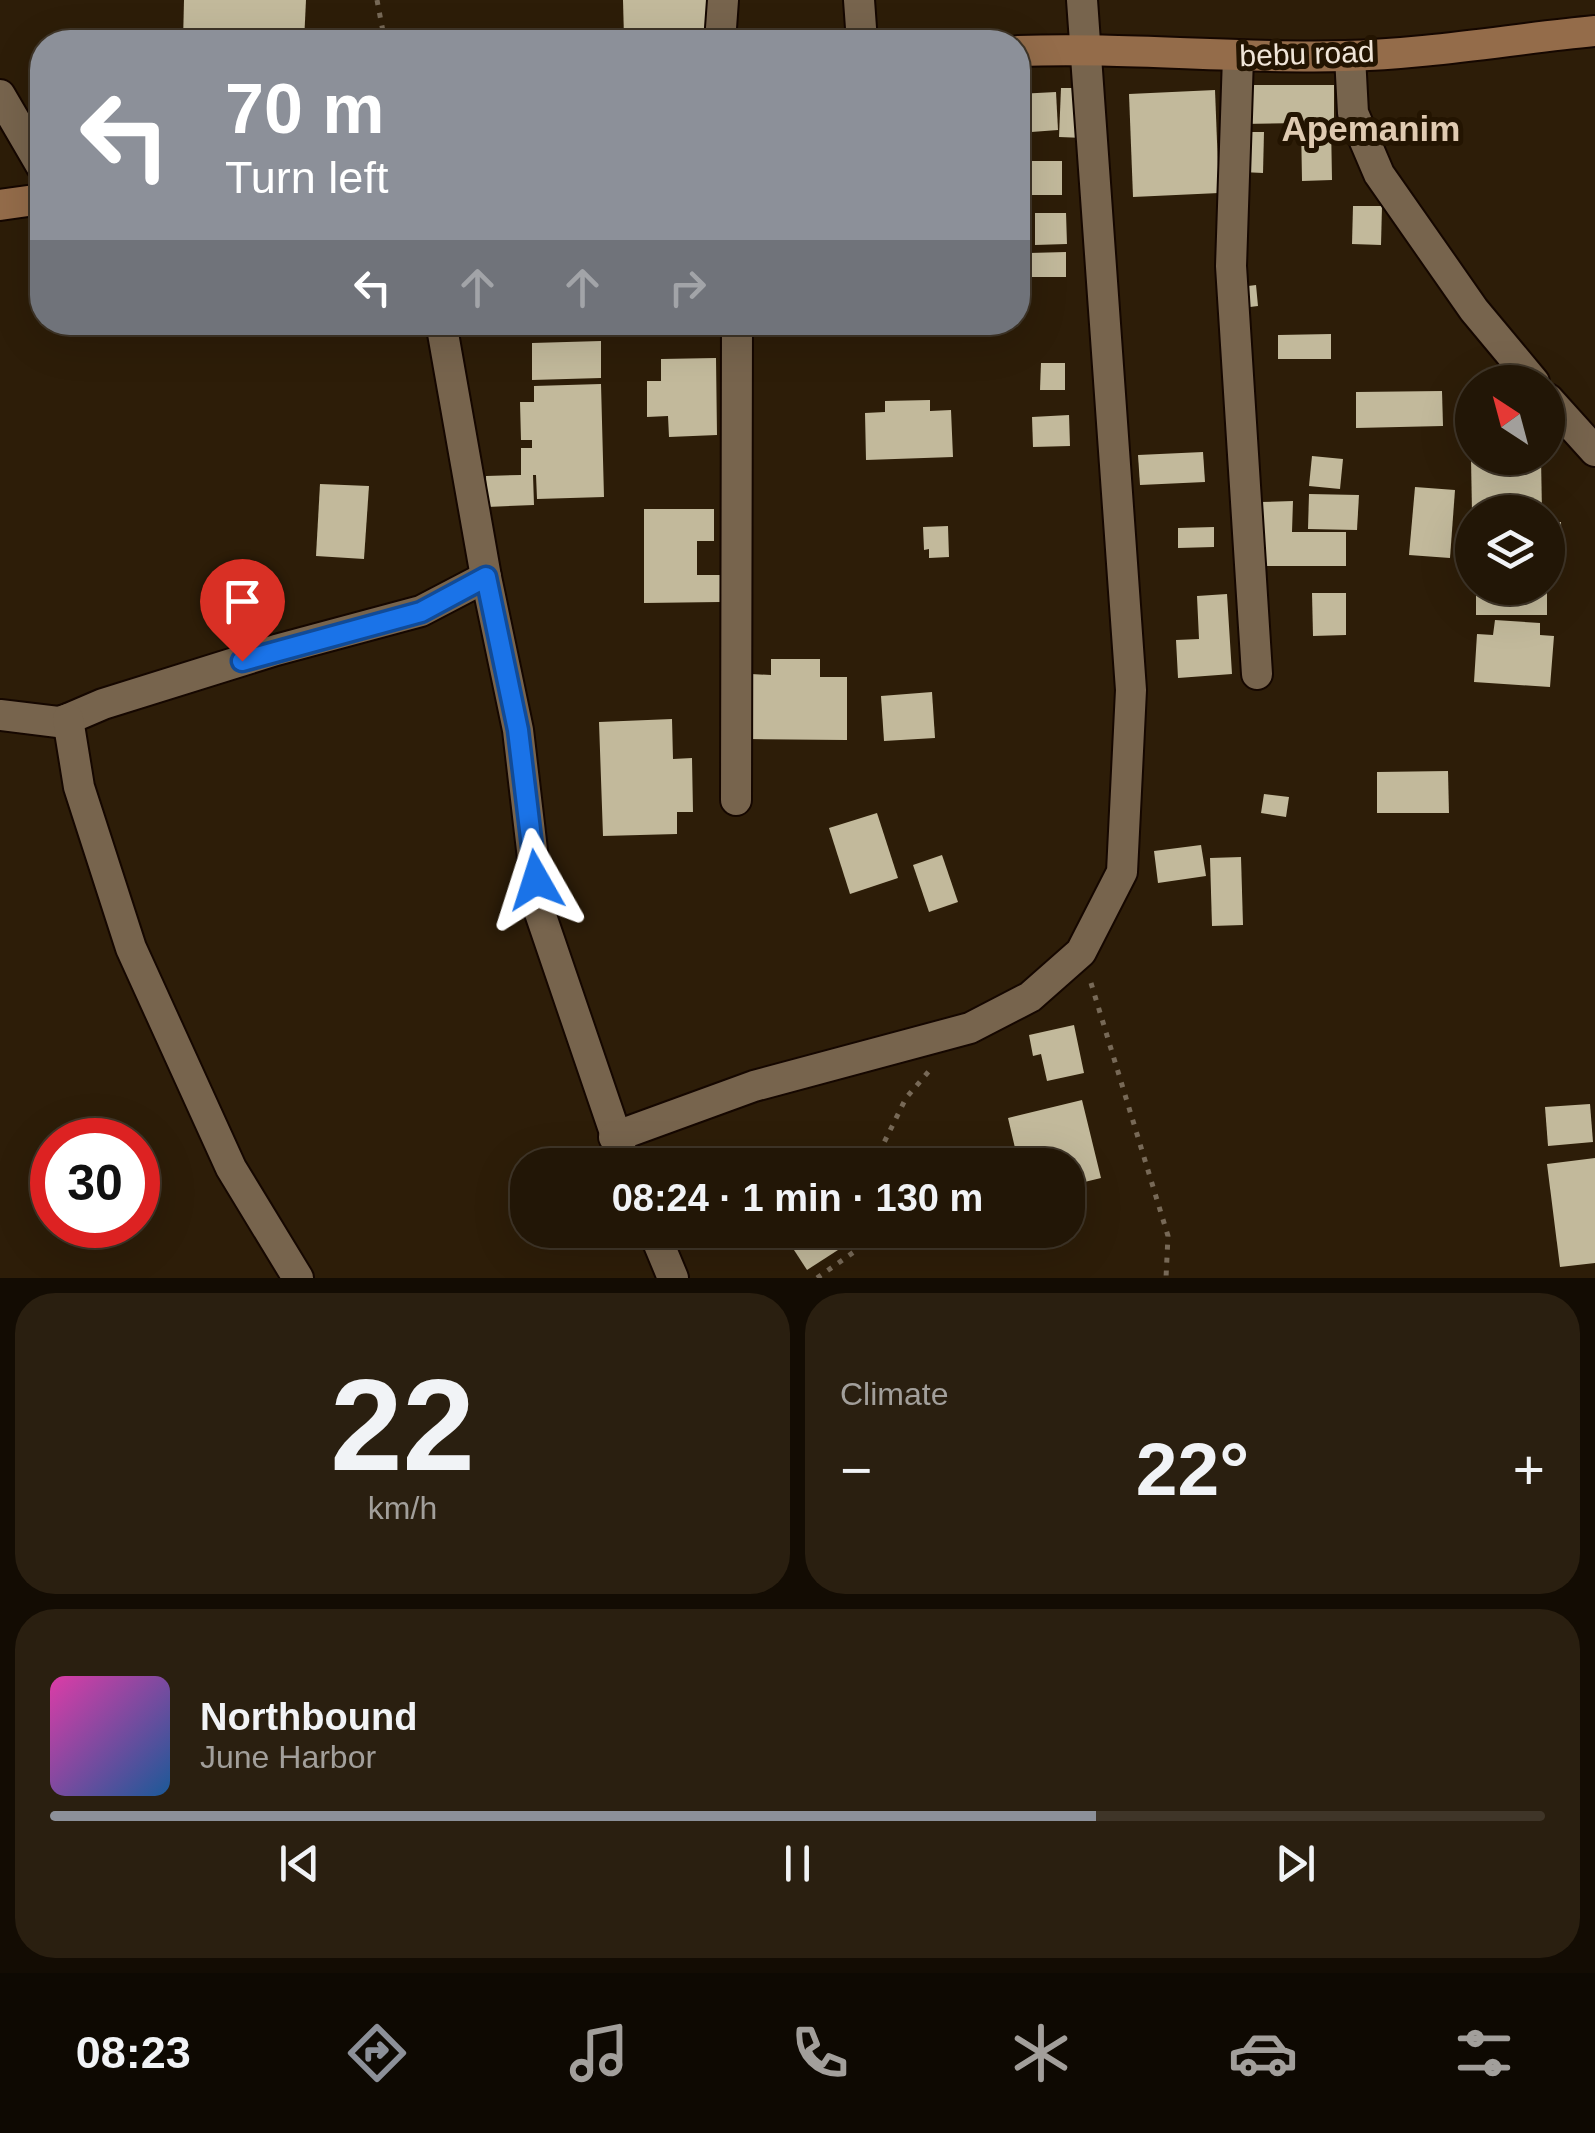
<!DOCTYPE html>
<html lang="en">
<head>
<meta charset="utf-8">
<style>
	:root { --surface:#221606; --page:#2a1f10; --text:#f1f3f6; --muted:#a29f9b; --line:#3f3528; --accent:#8c9099 }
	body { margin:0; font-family:Helvetica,sans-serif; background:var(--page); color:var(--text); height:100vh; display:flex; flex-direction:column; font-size:38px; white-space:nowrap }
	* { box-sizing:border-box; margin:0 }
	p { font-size:32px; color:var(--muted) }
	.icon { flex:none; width:55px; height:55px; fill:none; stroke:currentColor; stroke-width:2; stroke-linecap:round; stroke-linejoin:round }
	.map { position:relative; height:1278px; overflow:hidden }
	.details { display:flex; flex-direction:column; gap:15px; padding:15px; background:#130c03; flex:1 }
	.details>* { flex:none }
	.banner { position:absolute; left:30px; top:30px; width:1000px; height:305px; border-radius:40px; box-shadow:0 10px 40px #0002,0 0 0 2px var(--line); background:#8c9099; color:#fff; overflow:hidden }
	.needle { width:65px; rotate:324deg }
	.fabs { position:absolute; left:1455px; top:365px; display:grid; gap:20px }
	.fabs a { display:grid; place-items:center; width:110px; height:110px; border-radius:50%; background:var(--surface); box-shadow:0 10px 40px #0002,0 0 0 2px var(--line); font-size:50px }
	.speed { position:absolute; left:30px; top:1118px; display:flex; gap:20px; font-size:50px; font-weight:700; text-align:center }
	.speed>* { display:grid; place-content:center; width:130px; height:130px; border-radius:50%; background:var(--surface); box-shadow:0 10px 40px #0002,0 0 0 2px var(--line); line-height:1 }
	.speed .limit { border:15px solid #d22; background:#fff; color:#111 }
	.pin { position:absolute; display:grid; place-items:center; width:85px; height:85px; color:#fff; margin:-102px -42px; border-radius:50% 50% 50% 0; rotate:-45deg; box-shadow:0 0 10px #0007 }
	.pin .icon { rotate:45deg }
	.me { position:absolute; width:110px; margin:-55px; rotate:354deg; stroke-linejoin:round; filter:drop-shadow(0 0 8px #0008) }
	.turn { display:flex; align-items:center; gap:35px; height:210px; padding:0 30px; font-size:45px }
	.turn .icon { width:130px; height:130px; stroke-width:2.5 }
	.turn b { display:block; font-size:70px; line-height:85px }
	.lanes { display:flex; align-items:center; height:95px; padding:0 30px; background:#0003; justify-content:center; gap:50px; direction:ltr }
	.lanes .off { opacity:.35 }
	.big { font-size:75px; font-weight:800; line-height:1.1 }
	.details .widget { flex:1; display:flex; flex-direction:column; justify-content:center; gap:15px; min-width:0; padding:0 35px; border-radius:40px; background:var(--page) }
	.details .dial { align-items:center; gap:0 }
	.dial b { font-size:130px; line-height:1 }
	.song { display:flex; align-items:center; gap:30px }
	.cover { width:120px; height:120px; border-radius:15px; background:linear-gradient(135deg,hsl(320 70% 55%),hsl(210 70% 35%)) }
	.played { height:10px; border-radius:5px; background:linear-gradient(90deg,var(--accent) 70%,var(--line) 70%) }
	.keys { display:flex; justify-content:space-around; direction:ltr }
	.heat { display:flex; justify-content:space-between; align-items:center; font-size:55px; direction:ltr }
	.details .tiles { flex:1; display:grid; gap:15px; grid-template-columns:1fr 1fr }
	.widget:last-child { grid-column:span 2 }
	.trip { position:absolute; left:510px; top:1148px; width:575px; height:100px; border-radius:40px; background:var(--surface); box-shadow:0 10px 40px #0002,0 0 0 2px var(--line); font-weight:800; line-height:100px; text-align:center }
	.tab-bar { display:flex; height:160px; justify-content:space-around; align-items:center; background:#0e0902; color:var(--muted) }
	.tab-bar .icon { width:70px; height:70px }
	.tab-bar .selected { color:var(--accent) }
	.tab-bar b { font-size:45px; color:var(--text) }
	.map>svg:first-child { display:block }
	.building { fill:#c2b99b }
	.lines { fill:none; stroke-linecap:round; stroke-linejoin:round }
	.street-casing { stroke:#150700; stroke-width:34 }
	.secondary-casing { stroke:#150700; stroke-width:34 }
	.path { stroke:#776957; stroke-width:5; stroke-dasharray:5 8; stroke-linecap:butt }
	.street { stroke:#77644d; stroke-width:30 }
	.secondary { stroke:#946c4a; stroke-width:30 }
	.route-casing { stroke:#114b97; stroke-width:25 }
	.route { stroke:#1a73e8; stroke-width:18 }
	.labels { text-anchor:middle; stroke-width:10; stroke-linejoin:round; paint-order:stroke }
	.street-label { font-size:30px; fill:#f0e5d8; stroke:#231401 }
	.quarter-label { font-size:35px; font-weight:bold; fill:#dfcab1; stroke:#231401 }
</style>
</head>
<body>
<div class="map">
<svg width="1595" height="1278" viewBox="0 0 1595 1278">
	<rect width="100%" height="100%" fill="#2d1d08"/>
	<g class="building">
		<polygon points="184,0 306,0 304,42 183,42"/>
		<polygon points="623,0 717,0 718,32 624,38"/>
		<polygon points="1241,85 1334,85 1334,123 1331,123 1332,180 1302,181 1301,123 1241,124"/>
		<polygon points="1061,88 1086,88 1084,138 1059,137"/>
		<polygon points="1215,90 1219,193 1133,197 1129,94"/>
		<polygon points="1056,92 1058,130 1018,133 1018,94"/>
		<polygon points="1243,132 1264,132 1263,173 1242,172"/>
		<rect x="1019" y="161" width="43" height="34"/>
		<polygon points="1353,206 1382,206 1381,245 1352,244"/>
		<polygon points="1035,213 1066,213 1067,244 1035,245"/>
		<polygon points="1066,252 1066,277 1029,277 1029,253"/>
		<polygon points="1256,285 1258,306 1242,308 1240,287"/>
		<polygon points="863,322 926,322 926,330 863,331"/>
		<polygon points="1331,334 1331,359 1278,359 1278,335"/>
		<polygon points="601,341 601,378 532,380 532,343"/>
		<polygon points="716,358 717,435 669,437 668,416 647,417 647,381 661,381 661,359"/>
		<polygon points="1041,363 1065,363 1065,390 1040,390"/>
		<polygon points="601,384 604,497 537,499 536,475 533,475 534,505 487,507 486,476 521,475 521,448 532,448 532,440 521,440 520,402 534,402 534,386"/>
		<polygon points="1442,391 1443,426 1356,428 1356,392"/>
		<polygon points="930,400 930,411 951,410 953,457 866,460 865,413 885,412 885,401"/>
		<polygon points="1069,415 1070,446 1033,447 1032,417"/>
		<polygon points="1203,452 1205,482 1140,485 1138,455"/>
		<polygon points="1312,456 1343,459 1340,489 1309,486"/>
		<polygon points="1471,458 1541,458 1542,512 1472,512"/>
		<polygon points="320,484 369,486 364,559 316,556"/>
		<polygon points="1415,487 1455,490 1450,558 1409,555"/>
		<polygon points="1309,494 1359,495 1357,530 1308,529"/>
		<polygon points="1293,501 1292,532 1346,532 1346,566 1260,566 1260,502"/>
		<polygon points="644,509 714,509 714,541 697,541 697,575 720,575 720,602 644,603"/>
		<polygon points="1548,522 1561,522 1562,558 1548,558"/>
		<polygon points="948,526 949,557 929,558 929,549 924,550 923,527"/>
		<polygon points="1214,527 1214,547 1178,548 1178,528"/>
		<rect x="1476" y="588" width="71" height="27"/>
		<polygon points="1312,593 1346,593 1346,635 1313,636"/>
		<polygon points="1227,594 1232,674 1178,678 1176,640 1199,639 1197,596"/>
		<polygon points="1495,620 1540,623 1540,635 1554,636 1550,687 1474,682 1477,634 1493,635"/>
		<polygon points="771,659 820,659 820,677 847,677 847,740 749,739 751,674 771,675"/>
		<polygon points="932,692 935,738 884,741 881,696"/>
		<polygon points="672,719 673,759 692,758 693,812 677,812 677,834 603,836 599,722"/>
		<polygon points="1448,771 1449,813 1377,813 1377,772"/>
		<polygon points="1264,794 1289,797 1286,817 1261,813"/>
		<polygon points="877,813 898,878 850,894 829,828"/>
		<polygon points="1201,845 1206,876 1158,883 1154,851"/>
		<polygon points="942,855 958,902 929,912 913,865"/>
		<polygon points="1241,857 1243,925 1212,926 1210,858"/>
		<polygon points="1074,1025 1084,1073 1047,1081 1041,1054 1033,1056 1029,1035"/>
		<polygon points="1082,1100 1101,1178 1068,1186 1068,1165 1019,1165 1008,1118"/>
		<polygon points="1590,1104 1593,1142 1548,1146 1545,1107"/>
		<polygon points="1595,1158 1595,1263 1560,1267 1547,1164"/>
		<polygon points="781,1230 869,1230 807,1270"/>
	</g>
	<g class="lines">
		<defs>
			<g id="street">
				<polyline points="859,0 862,42"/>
				<polyline points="720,42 723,0"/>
				<polyline points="1350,56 1353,113 1379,174 1474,310 1534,382"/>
				<polyline points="1238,57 1231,266 1257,674"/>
				<polyline points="0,95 42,167"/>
				<polyline points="441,322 486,577 518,730 539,910 626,1165"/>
				<polyline points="1548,399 1595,451"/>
				<polyline points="0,715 58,722 68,719 103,704 276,650 421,611 486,577"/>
				<polyline points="68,719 79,787 131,948 231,1168 298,1278"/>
				<polyline points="736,800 737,322"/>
				<polyline points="614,1137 754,1086 970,1028 1030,997 1081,952 1122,872 1131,690 1082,0"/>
				<polyline points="653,1230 673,1278"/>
			</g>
			<g id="secondary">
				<path d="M1018,51C1127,47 1235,59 1345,56C1428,54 1512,39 1595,31"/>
				<polyline points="0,205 42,199"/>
			</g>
		</defs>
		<use href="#street" class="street-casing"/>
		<use href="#secondary" class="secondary-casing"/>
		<g class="path">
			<polyline points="377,0 385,42"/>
			<polyline points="1091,983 1168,1236 1166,1278"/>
			<polyline points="873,1165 906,1098 930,1070"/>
			<polyline points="817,1278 885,1230"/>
		</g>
		<use href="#street" class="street"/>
		<use href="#secondary" class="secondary"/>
	</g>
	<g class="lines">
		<defs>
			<polyline id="route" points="242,661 421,612 486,577 518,730 536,880"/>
		</defs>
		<use href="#route" class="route-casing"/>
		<use href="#route" class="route"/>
	</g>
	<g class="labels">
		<g class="street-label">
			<text transform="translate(1307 54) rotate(-2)" y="10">bebu road</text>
		</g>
		<g class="quarter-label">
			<text x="1371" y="141">Apemanim</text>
		</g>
	</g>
</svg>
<div class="fabs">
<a><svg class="needle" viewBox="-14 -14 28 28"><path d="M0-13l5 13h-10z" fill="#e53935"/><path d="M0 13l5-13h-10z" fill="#a29f9b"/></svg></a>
<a><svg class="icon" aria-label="layers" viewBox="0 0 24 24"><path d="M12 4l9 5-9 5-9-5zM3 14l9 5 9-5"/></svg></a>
</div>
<div class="speed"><div class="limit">30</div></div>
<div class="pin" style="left:242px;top:661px;background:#d93025"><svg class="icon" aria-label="arrive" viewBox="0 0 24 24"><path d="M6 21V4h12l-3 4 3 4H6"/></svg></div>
<svg class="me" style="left:536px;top:880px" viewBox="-20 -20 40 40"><path d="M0-17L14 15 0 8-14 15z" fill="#1a73e8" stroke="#fff" stroke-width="4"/></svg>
<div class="trip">08:24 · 1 min · 130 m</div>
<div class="banner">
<div class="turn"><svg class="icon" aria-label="left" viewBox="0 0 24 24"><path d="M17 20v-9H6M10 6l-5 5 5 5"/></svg><div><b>70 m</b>Turn left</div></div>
<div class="lanes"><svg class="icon" aria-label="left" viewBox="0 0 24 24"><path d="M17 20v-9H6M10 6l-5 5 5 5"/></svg><svg class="icon off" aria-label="ahead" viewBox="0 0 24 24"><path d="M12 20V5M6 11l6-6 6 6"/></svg><svg class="icon off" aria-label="ahead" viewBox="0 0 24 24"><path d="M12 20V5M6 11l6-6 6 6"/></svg><svg class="icon off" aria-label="right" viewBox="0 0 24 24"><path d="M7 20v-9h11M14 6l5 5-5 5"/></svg></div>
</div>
</div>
<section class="details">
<div class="tiles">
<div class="widget dial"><b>22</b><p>km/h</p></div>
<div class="widget"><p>Climate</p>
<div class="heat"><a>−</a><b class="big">22°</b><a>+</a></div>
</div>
<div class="widget">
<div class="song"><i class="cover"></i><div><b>Northbound</b><p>June Harbor</p></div></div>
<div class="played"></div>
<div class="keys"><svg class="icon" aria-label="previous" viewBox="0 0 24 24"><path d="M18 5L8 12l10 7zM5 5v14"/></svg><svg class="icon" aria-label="pause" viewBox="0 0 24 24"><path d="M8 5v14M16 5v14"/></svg><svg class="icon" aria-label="next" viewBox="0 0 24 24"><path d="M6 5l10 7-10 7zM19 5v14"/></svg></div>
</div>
</div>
</section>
<nav class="tab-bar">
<b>08:23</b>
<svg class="icon selected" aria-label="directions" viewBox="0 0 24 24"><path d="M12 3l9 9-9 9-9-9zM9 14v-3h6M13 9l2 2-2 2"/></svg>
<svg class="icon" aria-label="music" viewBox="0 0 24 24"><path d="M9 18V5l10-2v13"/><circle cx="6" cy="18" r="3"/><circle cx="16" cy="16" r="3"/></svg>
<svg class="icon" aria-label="phone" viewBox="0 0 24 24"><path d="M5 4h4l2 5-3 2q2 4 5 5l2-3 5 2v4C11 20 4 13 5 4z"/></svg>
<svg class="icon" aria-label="climate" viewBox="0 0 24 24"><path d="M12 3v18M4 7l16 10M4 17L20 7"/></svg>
<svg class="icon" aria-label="car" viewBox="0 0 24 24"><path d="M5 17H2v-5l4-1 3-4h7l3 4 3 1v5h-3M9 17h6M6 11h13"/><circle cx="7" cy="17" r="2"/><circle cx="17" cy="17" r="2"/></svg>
<svg class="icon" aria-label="filters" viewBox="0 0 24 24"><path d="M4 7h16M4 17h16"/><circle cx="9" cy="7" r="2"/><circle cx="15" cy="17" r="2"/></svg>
</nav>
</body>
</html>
